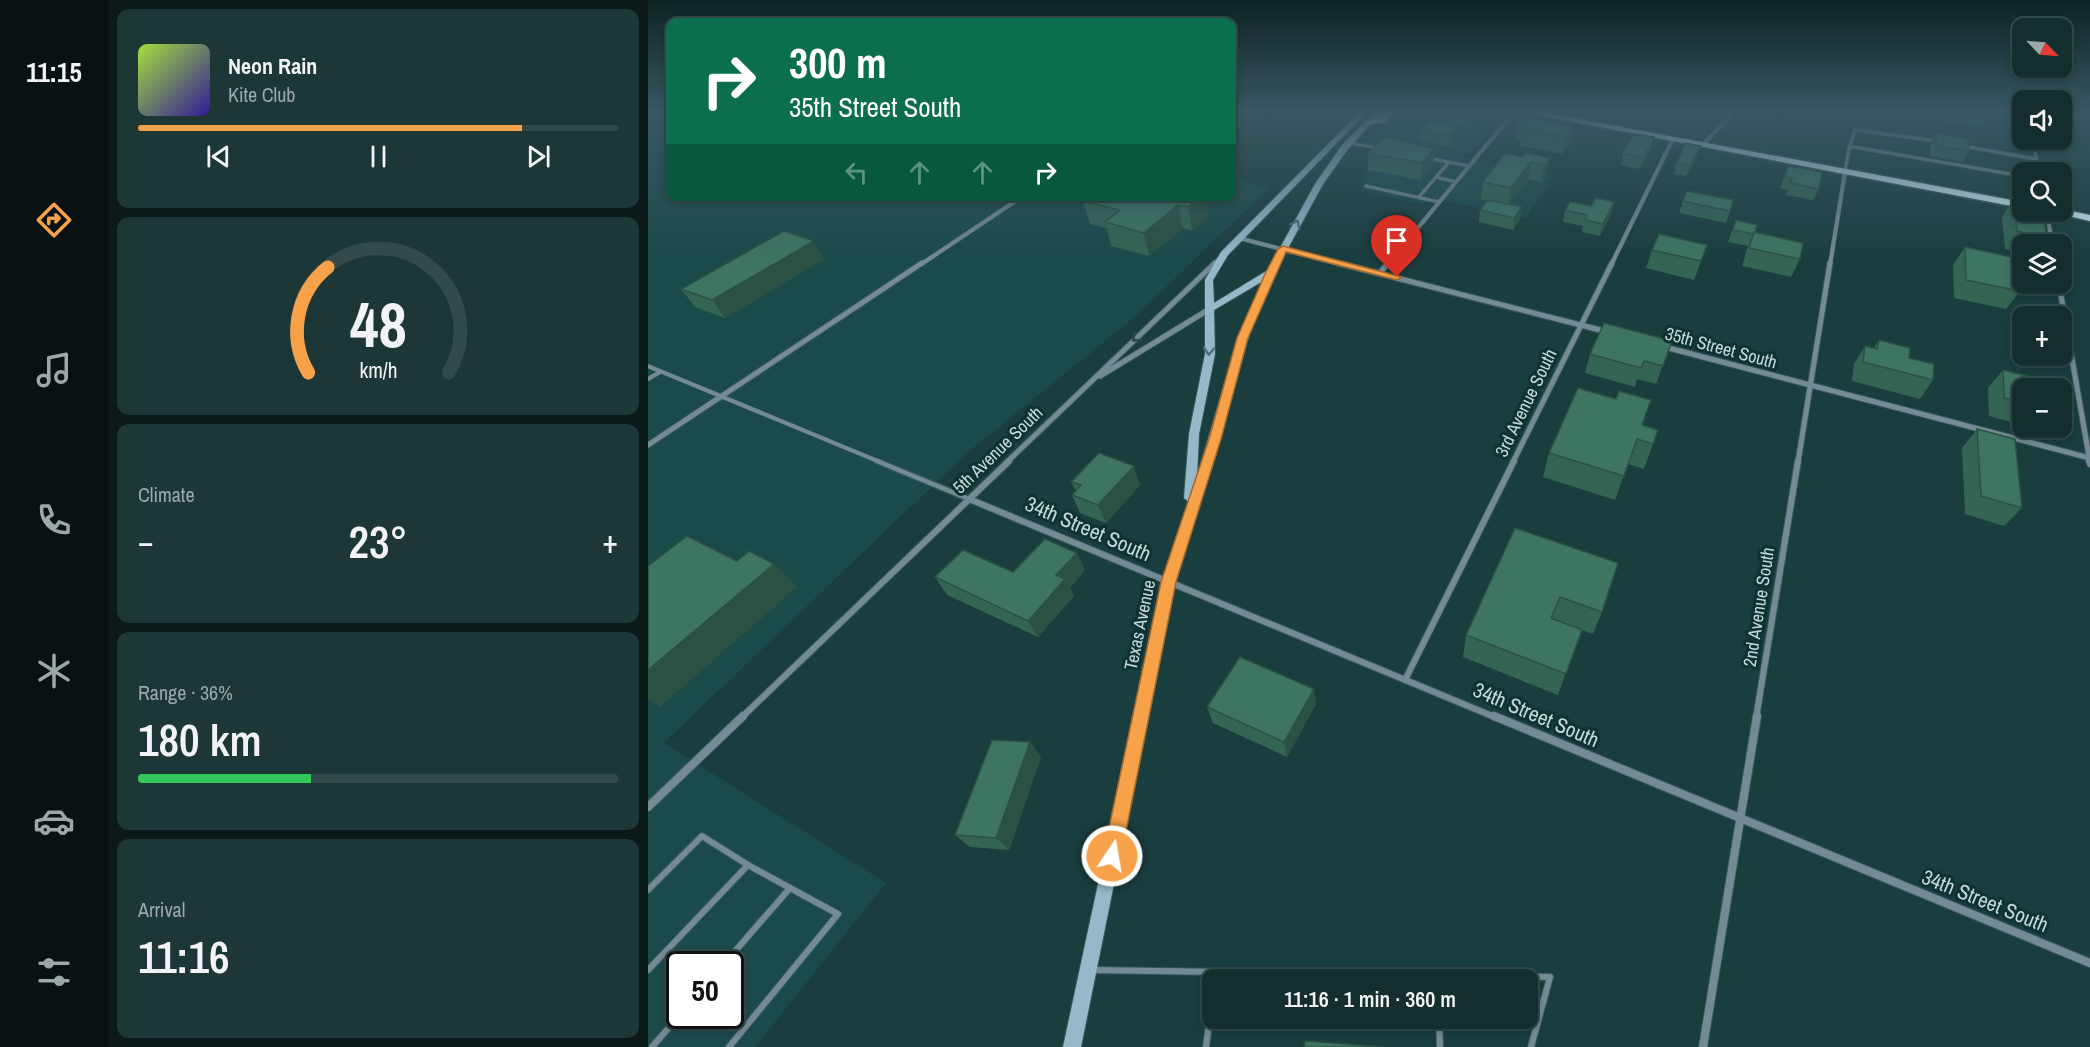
<!DOCTYPE html>
<html lang="en">
<head>
<meta charset="utf-8">
<style>
	:root { --surface:#142e2e; --page:#1d3636; --text:#f1f3f6; --muted:#9da8aa; --line:#334a4a; --accent:#f7a149 }
	body { margin:0; font-family:"Archivo Narrow",sans-serif; background:var(--page); color:var(--text); height:100vh; display:flex; flex-direction:column; font-size:22px; white-space:nowrap }
	* { box-sizing:border-box; margin:0 }
	p { font-size:20px; color:var(--muted) }
	.icon { flex:none; width:33px; height:33px; fill:none; stroke:currentColor; stroke-width:2; stroke-linecap:round; stroke-linejoin:round }
	.map { position:relative; flex:1; overflow:hidden }
	.sheet { display:flex; flex-direction:column; gap:9px; padding:9px; background:#0b1919; width:540px }
	.sheet>* { flex:none }
	.top-card { position:absolute; left:18px; top:18px; width:570px; height:183px; border-radius:12px; box-shadow:0 3px 9px #0003,0 0 0 2px var(--line); background:#0b6e4f; color:#fff; overflow:hidden }
	.needle { width:39px; rotate:115deg }
	.buttons { position:absolute; left:1364px; top:18px; display:grid; gap:12px }
	.buttons a { display:grid; place-items:center; width:60px; height:60px; border-radius:12px; background:var(--surface); box-shadow:0 3px 9px #0003,0 0 0 2px var(--line); font-size:30px }
	.speed { position:absolute; left:18px; top:951px; display:flex; gap:12px; font-size:30px; font-weight:700; text-align:center }
	.speed>* { display:grid; place-content:center; width:78px; height:78px; border-radius:50%; background:var(--surface); box-shadow:0 3px 9px #0003,0 0 0 2px var(--line); line-height:1 }
	.speed .limit { border:3px solid #111; border-radius:9px; background:#fff; color:#111 }
	.pin { position:absolute; display:grid; place-items:center; width:51px; height:51px; color:#fff; margin:-62px -26px; border-radius:50% 50% 50% 0; rotate:-45deg; box-shadow:0 0 6px #0007 }
	.pin .icon { rotate:45deg }
	.me { position:absolute; width:66px; margin:-33px; rotate:12deg; stroke-linejoin:round; filter:drop-shadow(0 0 4px #0008) }
	.turn { display:flex; align-items:center; gap:21px; height:126px; padding:0 24px; font-size:27px }
	.turn .icon { width:78px; height:78px; stroke-width:2.5 }
	.turn b { display:block; font-size:42px; line-height:51px }
	.lanes { display:flex; align-items:center; height:57px; padding:0 24px; background:#0003; justify-content:center; gap:30px; direction:ltr }
	.lanes .off { opacity:.35 }
	.big { font-size:45px; font-weight:600; line-height:1.1 }
	.sheet .tile { flex:1; display:flex; flex-direction:column; justify-content:center; gap:9px; min-width:0; padding:0 21px; border-radius:12px; background:var(--page) }
	.sheet .dial { align-items:center; gap:0 }
	.dial svg { height:156px; overflow:visible; fill:none; stroke:var(--line); stroke-width:7; stroke-linecap:round; text-anchor:middle }
	.dial text { fill:var(--text); stroke:none }
	.song { display:flex; align-items:center; gap:18px }
	.cover { width:72px; height:72px; border-radius:9px; background:linear-gradient(135deg,hsl(80 70% 55%),hsl(250 70% 35%)) }
	.played { height:6px; border-radius:3px; background:linear-gradient(90deg,var(--accent) 80%,var(--line) 80%) }
	.keys { display:flex; justify-content:space-around; direction:ltr }
	.heat { display:flex; justify-content:space-between; align-items:center; font-size:33px; direction:ltr }
	.charge { height:9px; border-radius:4px; background:linear-gradient(90deg,#34c759 36%,var(--line) 0) }
	.trip { position:absolute; left:554px; top:969px; width:336px; height:60px; border-radius:12px; background:var(--surface); box-shadow:0 3px 9px #0003,0 0 0 2px var(--line); font-weight:600; line-height:60px; text-align:center }
	main { display:flex; flex:1; min-height:0 }
	.dock { display:flex; flex-direction:column; width:108px; justify-content:space-around; align-items:center; background:#081212; color:var(--muted) }
	.dock .icon { width:42px; height:42px }
	.dock .selected { color:var(--accent) }
	.dock b { font-size:27px; color:var(--text) }
	.map>svg:first-child { display:block }
	.built { fill:#1b4a4b; fill-rule:evenodd }
	.lines { fill:none; stroke-linecap:round; stroke-linejoin:round }
	.service-far3-casing { stroke:#39595a; stroke-width:4.5 }
	.service-far2-casing { stroke:#39595a; stroke-width:5 }
	.service-far1-casing { stroke:#39595a; stroke-width:7 }
	.service-casing { stroke:#39595a; stroke-width:8 }
	.minor-far3-casing { stroke:#39595a; stroke-width:5 }
	.minor-far2-casing { stroke:#39595a; stroke-width:7 }
	.minor-far1-casing { stroke:#39595a; stroke-width:8 }
	.minor-casing { stroke:#39595a; stroke-width:10 }
	.secondary-casing { stroke:#39595a; stroke-width:2 }
	.trunk-casing { stroke:#39595a; stroke-width:3 }
	.service-far3 { stroke:#748a94; stroke-width:3 }
	.service-far2 { stroke:#748a94; stroke-width:4 }
	.service-far1 { stroke:#748a94; stroke-width:4.5 }
	.service { stroke:#748a94; stroke-width:6 }
	.minor-far3 { stroke:#748a94; stroke-width:4 }
	.minor-far2 { stroke:#748a94; stroke-width:5 }
	.minor-far1 { stroke:#748a94; stroke-width:6 }
	.minor { stroke:#748a94; stroke-width:8 }
	.secondary { fill:#95b9c8; fill-rule:evenodd }
	.trunk { fill:#cceaf6; fill-rule:evenodd }
	.wall { fill:#346454 }
	.shaded-wall { fill:#2b5145 }
	.building { fill:#3d7462; stroke:#2b5145; stroke-width:1.5 }
	.oneway { stroke:#4b6f77 }
	.oneway2 { stroke:#28494c }
	.route { fill:#f7a149; stroke:#a1692f; stroke-width:1.5 }
	.labels { text-anchor:middle; stroke-width:6; stroke-linejoin:round; paint-order:stroke }
	.street-label { font-size:18px; fill:#c6d9d9; stroke:#0f3334 }
	.near-street-label { font-size:21px; fill:#c6d9d9; stroke:#0f3334 }
</style>
</head>
<body>
<main>
<nav class="dock">
<b>11:15</b>
<svg class="icon selected" aria-label="directions" viewBox="0 0 24 24"><path d="M12 3l9 9-9 9-9-9zM9 14v-3h6M13 9l2 2-2 2"/></svg>
<svg class="icon" aria-label="music" viewBox="0 0 24 24"><path d="M9 18V5l10-2v13"/><circle cx="6" cy="18" r="3"/><circle cx="16" cy="16" r="3"/></svg>
<svg class="icon" aria-label="phone" viewBox="0 0 24 24"><path d="M5 4h4l2 5-3 2q2 4 5 5l2-3 5 2v4C11 20 4 13 5 4z"/></svg>
<svg class="icon" aria-label="climate" viewBox="0 0 24 24"><path d="M12 3v18M4 7l16 10M4 17L20 7"/></svg>
<svg class="icon" aria-label="car" viewBox="0 0 24 24"><path d="M5 17H2v-5l4-1 3-4h7l3 4 3 1v5h-3M9 17h6M6 11h13"/><circle cx="7" cy="17" r="2"/><circle cx="17" cy="17" r="2"/></svg>
<svg class="icon" aria-label="filters" viewBox="0 0 24 24"><path d="M4 7h16M4 17h16"/><circle cx="9" cy="7" r="2"/><circle cx="15" cy="17" r="2"/></svg>
</nav>
<section class="sheet">
<div class="tile">
<div class="song"><i class="cover"></i><div><b>Neon Rain</b><p>Kite Club</p></div></div>
<div class="played"></div>
<div class="keys"><svg class="icon" aria-label="previous" viewBox="0 0 24 24"><path d="M18 5L8 12l10 7zM5 5v14"/></svg><svg class="icon" aria-label="pause" viewBox="0 0 24 24"><path d="M8 5v14M16 5v14"/></svg><svg class="icon" aria-label="next" viewBox="0 0 24 24"><path d="M6 5l10 7-10 7zM19 5v14"/></svg></div>
</div>
<div class="tile dial"><svg viewBox="0 0 100 80">
<path d="M14 69A42 42 0 1 1 86 69"/>
<path d="M14 69A42 42 0 0 1 24 15" stroke="#f7a149"/>
<text x="50" y="56" font-size="32" font-weight="700">48</text>
<text x="50" y="72" font-size="11">km/h</text>
</svg></div>
<div class="tile"><p>Climate</p>
<div class="heat"><a>−</a><b class="big">23°</b><a>+</a></div>
</div>
<div class="tile"><p>Range · 36%</p><b class="big">180 km</b><div class="charge"></div></div>
<div class="tile"><p>Arrival</p><b class="big">11:16</b></div>
</section>
<div class="map">
<svg width="1442" height="1047" viewBox="0 0 1442 1047">
	<rect width="100%" height="100%" fill="#1a3d3e"/>
	<g class="built">
		<path d="M0,111H22V196H584V179L621,188L488,316L319,453L16,743L238,883L107,1047H0ZM32,964H82V1016H32Z"/>
		<polygon points="749,111 827,111 852,116 816,157 905,177 878,218 781,197 775,204 713,191 718,168 734,151 715,147"/>
	</g>
	<g class="lines">
		<defs>
			<g id="service-far3">
				<polyline points="1385,140 1391,172"/>
				<polyline points="701,143 730,148"/>
				<polyline points="1315,146 1388,159"/>
				<polyline points="1201,148 1207,130 1289,141"/>
				<polyline points="779,158 821,166"/>
				<polyline points="1197,172 1201,148 1206,147 1374,176"/>
				<polyline points="788,177 808,182"/>
				<polyline points="718,186 791,202"/>
				<polyline points="771,197 801,162"/>
			</g>
			<g id="service-far2">
				<polyline points="0,366 232,462"/>
				<polyline points="0,379 12,372"/>
			</g>
			<polyline id="service-far1" points="229,461 321,499"/>
			<g id="service">
				<polyline points="100,865 142,888"/>
				<polyline points="0,890 54,836 100,865 0,970"/>
				<polyline points="76,964 142,888 190,914 81,1047"/>
				<polyline points="443,970 902,977 883,1047"/>
				<polyline points="791,1018 792,1047"/>
				<polyline points="4,1047 32,1015"/>
				<polyline points="558,1047 564,1002"/>
			</g>
			<g id="minor-far3">
				<polyline points="1054,145 1084,115"/>
				<polyline points="1399,212 1404,244"/>
				<polyline points="591,238 695,265"/>
				<polyline points="272,265 375,196"/>
				<polyline points="565,265 571,259"/>
				<polyline points="739,265 867,111"/>
				<polyline points="963,265 1025,139"/>
				<polyline points="1182,265 1197,172"/>
			</g>
			<g id="minor-far2">
				<polyline points="690,263 960,332"/>
				<polyline points="732,273 740,263"/>
				<polyline points="1411,284 1442,462"/>
				<polyline points="1013,346 1442,458"/>
				<polyline points="452,376 560,310"/>
				<polyline points="0,445 274,263"/>
				<polyline points="359,462 567,263"/>
				<polyline points="865,462 964,263"/>
				<polyline points="1150,462 1182,263"/>
			</g>
			<g id="minor-far1">
				<polyline points="1441,461 1442,464"/>
				<polyline points="321,499 849,718"/>
				<polyline points="757,680 866,461"/>
				<polyline points="93,718 361,461"/>
				<polyline points="1108,718 1150,461"/>
			</g>
			<g id="minor">
				<polyline points="846,716 1442,963"/>
				<polyline points="0,807 95,716"/>
				<polyline points="1055,1047 1109,716"/>
			</g>
			<path id="secondary" d="M713,111H720L580,255L565,280L566,303L620,270L667,184L694,145L728,111H735L700,149L675,184L627,272L600,338L572,439L527,582L433,1047H415L515,582L541,502L536,498L541,434L557,354V280L573,252ZM615,281L590,338L549,477L551,434L567,354L566,310Z"/>
			<g id="trunk">
				<polygon points="738,111 748,111 737,122 721,125 716,122 731,118"/>
				<polygon points="868,111 888,111 1374,202 1374,208"/>
				<polygon points="1413,209 1442,215 1442,221 1403,212"/>
			</g>
		</defs>
		<use href="#service-far3" class="service-far3-casing"/>
		<use href="#service-far2" class="service-far2-casing"/>
		<use href="#service-far1" class="service-far1-casing"/>
		<use href="#service" class="service-casing"/>
		<use href="#minor-far3" class="minor-far3-casing"/>
		<use href="#minor-far2" class="minor-far2-casing"/>
		<use href="#minor-far1" class="minor-far1-casing"/>
		<use href="#minor" class="minor-casing"/>
		<use href="#secondary" class="secondary-casing"/>
		<use href="#trunk" class="trunk-casing"/>
		<use href="#service-far3" class="service-far3"/>
		<use href="#service-far2" class="service-far2"/>
		<use href="#service-far1" class="service-far1"/>
		<use href="#service" class="service"/>
		<use href="#minor-far3" class="minor-far3"/>
		<use href="#minor-far2" class="minor-far2"/>
		<use href="#minor-far1" class="minor-far1"/>
		<use href="#minor" class="minor"/>
		<use href="#secondary" class="secondary"/>
		<use href="#trunk" class="trunk"/>
	</g>
	<g class="wall">
		<polygon points="1265,111 1344,111 1335,127 1264,115"/>
		<polygon points="1359,111 1374,111 1374,125 1360,123"/>
		<polygon points="778,112 827,116 826,121 822,126 778,118"/>
		<polygon points="869,123 924,126 921,143 914,154 873,146 873,141 867,140"/>
		<polygon points="773,130 810,137 802,147 772,141"/>
		<polygon points="1288,133 1321,151 1314,162 1282,156 1282,144"/>
		<polygon points="1006,137 1003,149 992,169 973,165 975,153"/>
		<polygon points="786,149 785,166 773,180 720,170 720,153"/>
		<polygon points="874,157 901,158 898,175 893,182 880,179 862,204 872,219 865,230 831,222 832,210 839,201 833,199 835,182"/>
		<polygon points="1049,158 1038,176 1025,174 1029,162"/>
		<polygon points="1140,166 1171,189 1165,200 1138,195 1140,190 1132,188"/>
		<polygon points="1039,191 1082,211 1078,223 1031,213"/>
		<polygon points="441,196 557,196 560,217 544,231 535,228 501,256 463,246 459,228 442,224 435,201"/>
		<polygon points="1365,199 1399,237 1393,244 1374,244 1374,253 1357,249 1354,217"/>
		<polygon points="917,210 963,214 952,236 934,232 935,226 915,222"/>
		<polygon points="1088,220 1152,259 1143,277 1094,266 1100,246 1080,242"/>
		<polygon points="1059,245 1046,280 998,268 1004,250"/>
		<polygon points="1317,247 1372,291 1358,309 1306,298 1305,265"/>
		<polygon points="176,259 77,318 47,307 33,289"/>
		<polygon points="1231,340 1261,358 1285,380 1272,399 1204,381 1206,364 1217,346 1226,348"/>
		<polygon points="1024,341 1008,384 989,379 987,387 937,373 942,354"/>
		<polygon points="1355,370 1374,388 1374,425 1341,416 1340,388"/>
		<polygon points="994,425 1005,444 996,469 980,464 967,500 895,477 901,453"/>
		<polygon points="1384,428 1396,428 1394,430"/>
		<polygon points="1329,429 1374,508 1356,526 1317,514 1314,448"/>
		<polygon points="423,482 492,485 458,523 432,513 424,495 428,491"/>
		<polygon points="867,528 954,612 945,634 933,630 910,695 815,657 818,635"/>
		<polygon points="437,570 422,588 426,596 390,637 299,595 287,577 365,572"/>
		<polygon points="668,704 639,757 565,723 559,707"/>
		<polygon points="382,742 393,757 361,850 322,847 307,835"/>
	</g>
	<g class="shaded-wall">
		<polygon points="827,116 826,121 822,126 822,121"/>
		<polygon points="811,126 810,137 802,147 803,136"/>
		<polygon points="924,126 921,143 914,154 917,137"/>
		<polygon points="1006,137 1003,149 992,169 996,157"/>
		<polygon points="1053,146 1049,158 1038,176 1042,165"/>
		<polygon points="786,149 785,166 773,180 774,163"/>
		<polygon points="901,158 898,175 893,182 896,165"/>
		<polygon points="883,162 880,179 861,205 863,188"/>
		<polygon points="553,196 557,196 560,217 544,231 540,207"/>
		<polygon points="966,202 963,214 952,236 955,224"/>
		<polygon points="530,205 535,228 501,256 496,233"/>
		<polygon points="874,207 872,219 865,230 866,218"/>
		<polygon points="166,241 176,259 77,318 64,300"/>
		<polygon points="486,466 492,485 458,523 450,505"/>
		<polygon points="429,553 437,570 422,588 426,596 390,637 380,621 408,575"/>
		<polygon points="126,564 149,587 12,707 0,699 0,670"/>
		<polygon points="666,689 668,704 639,757 636,742"/>
		<polygon points="382,742 393,757 361,850 348,838"/>
	</g>
	<g class="building">
		<polygon points="779,111 802,111 827,116 822,121 778,112"/>
		<polygon points="874,117 924,126 917,137 875,129 878,125 869,123"/>
		<polygon points="782,120 811,126 803,136 773,130"/>
		<polygon points="1288,133 1320,139 1321,151 1288,145"/>
		<polygon points="986,134 1006,137 996,157 975,153"/>
		<polygon points="736,137 786,149 774,163 720,153"/>
		<polygon points="1037,143 1053,146 1042,165 1029,162"/>
		<polygon points="857,153 874,157 877,153 901,158 896,165 883,162 863,188 835,182"/>
		<polygon points="1140,166 1174,172 1171,189 1143,183 1144,178 1137,177"/>
		<polygon points="1039,191 1085,200 1082,211 1035,201"/>
		<polygon points="441,196 553,196 540,207 530,205 496,233 457,222 472,210 435,201"/>
		<polygon points="948,198 966,202 955,224 937,220 939,215 917,210 922,202 943,206"/>
		<polygon points="1365,199 1374,201 1374,212 1394,212 1399,237 1369,231"/>
		<polygon points="840,200 874,207 866,218 832,210"/>
		<polygon points="1088,220 1109,225 1107,232 1106,232 1106,234 1085,230"/>
		<polygon points="136,231 166,241 64,300 33,289"/>
		<polygon points="1106,232 1155,243 1152,259 1101,248"/>
		<polygon points="1011,234 1059,245 1053,261 1004,250"/>
		<polygon points="1317,247 1368,258 1372,291 1318,280"/>
		<polygon points="956,323 1024,341 1015,366 996,361 993,368 942,354"/>
		<polygon points="1231,340 1262,348 1261,358 1286,364 1285,380 1215,362 1217,346 1229,349"/>
		<polygon points="1355,370 1407,383 1407,388 1374,388 1374,402 1356,398"/>
		<polygon points="930,388 968,399 971,391 1003,400 994,425 1010,430 1005,444 989,439 976,476 901,453"/>
		<polygon points="1329,429 1367,439 1374,508 1333,496"/>
		<polygon points="451,453 486,466 450,505 424,495 433,485 423,482"/>
		<polygon points="867,528 970,563 954,612 912,597 903,618 934,630 918,674 818,635"/>
		<polygon points="39,536 89,561 101,551 126,564 0,670 0,566"/>
		<polygon points="397,539 429,553 408,575 417,579 380,621 287,577 315,550 365,572"/>
		<polygon points="592,657 666,689 636,742 559,707"/>
		<polygon points="344,740 382,742 348,838 307,835"/>
		<polygon points="657,1041 737,1047 656,1047"/>
	</g>
	<defs><path id="oneway-chevron" d="M-2-3.5L2.5 0L-2 3.5" fill="none" stroke-width="1.6" stroke-linecap="round" stroke-linejoin="round" transform="scale(1.5)"/></defs>
	<g class="oneway">
		<use href="#oneway-chevron" transform="translate(648 224) rotate(-63)"/>
		<use href="#oneway-chevron" transform="translate(561 351) rotate(93)"/>
	</g>
	<use class="oneway2" href="#oneway-chevron" transform="translate(488 338) rotate(136)"/>
	<linearGradient id="sky" x2="0" y2="1"><stop stop-color="#0e2222"/><stop offset="0.43" stop-color="#385763"/><stop offset="1" stop-color="#385763" stop-opacity="0"/></linearGradient>
	<rect width="1442" height="258" fill="url(#sky)"/>
	<polygon class="route" points="635,246 754,277 749,280 638,252 600,338 573,439 528,582 473,856 470,862 464,865 457,862 455,856 513,582 561,439 589,338 618,272 630,249"/>
	<g class="labels">
		<g class="street-label">
			<text transform="translate(1073 348) rotate(15)" y="6">35th Street South</text>
			<text transform="translate(878 403) rotate(-64)" y="6">3rd Avenue South</text>
			<text transform="translate(350 450) rotate(-44)" y="6">5th Avenue South</text>
			<text transform="translate(1111 607) rotate(-81)" y="6">2nd Avenue South</text>
			<text transform="translate(492 625) rotate(-78)" y="6">Texas Avenue</text>
		</g>
		<g class="near-street-label">
			<text transform="translate(440 529) rotate(23)" y="7">34th Street South</text>
			<text transform="translate(888 715) rotate(23)" y="7">34th Street South</text>
			<text transform="translate(1337 901) rotate(22)" y="7">34th Street South</text>
		</g>
	</g>
</svg>
<div class="buttons">
<a><svg class="needle" viewBox="-14 -14 28 28"><path d="M0-13l5 13h-10z" fill="#e53935"/><path d="M0 13l5-13h-10z" fill="#9da8aa"/></svg></a>
<a><svg class="icon" aria-label="sound" viewBox="0 0 24 24"><path d="M4 9h4l5-4v14l-5-4H4zM17 9q2 3 0 6"/></svg></a>
<a><svg class="icon" aria-label="search" viewBox="0 0 24 24"><circle cx="10" cy="10" r="6"/><path d="M15 15l6 6"/></svg></a>
<a><svg class="icon" aria-label="layers" viewBox="0 0 24 24"><path d="M12 4l9 5-9 5-9-5zM3 14l9 5 9-5"/></svg></a>
<a>+</a>
<a>−</a>
</div>
<div class="speed"><div class="limit">50</div></div>
<div class="pin" style="left:749px;top:277px;background:#d93025"><svg class="icon" aria-label="arrive" viewBox="0 0 24 24"><path d="M6 21V4h12l-3 4 3 4H6"/></svg></div>
<svg class="me" style="left:464px;top:856px" viewBox="-20 -20 40 40"><circle r="17" fill="#f7a149" stroke="#fff" stroke-width="3"/><path d="M0-11L8 9 0 5-8 9z" fill="#fff"/></svg>
<div class="trip">11:16 · 1 min · 360 m</div>
<div class="top-card">
<div class="turn"><svg class="icon" aria-label="right" viewBox="0 0 24 24"><path d="M7 20v-9h11M14 6l5 5-5 5"/></svg><div><b>300 m</b>35th Street South</div></div>
<div class="lanes"><svg class="icon off" aria-label="left" viewBox="0 0 24 24"><path d="M17 20v-9H6M10 6l-5 5 5 5"/></svg><svg class="icon off" aria-label="ahead" viewBox="0 0 24 24"><path d="M12 20V5M6 11l6-6 6 6"/></svg><svg class="icon off" aria-label="ahead" viewBox="0 0 24 24"><path d="M12 20V5M6 11l6-6 6 6"/></svg><svg class="icon" aria-label="right" viewBox="0 0 24 24"><path d="M7 20v-9h11M14 6l5 5-5 5"/></svg></div>
</div>
</div>
</main>
</body>
</html>
